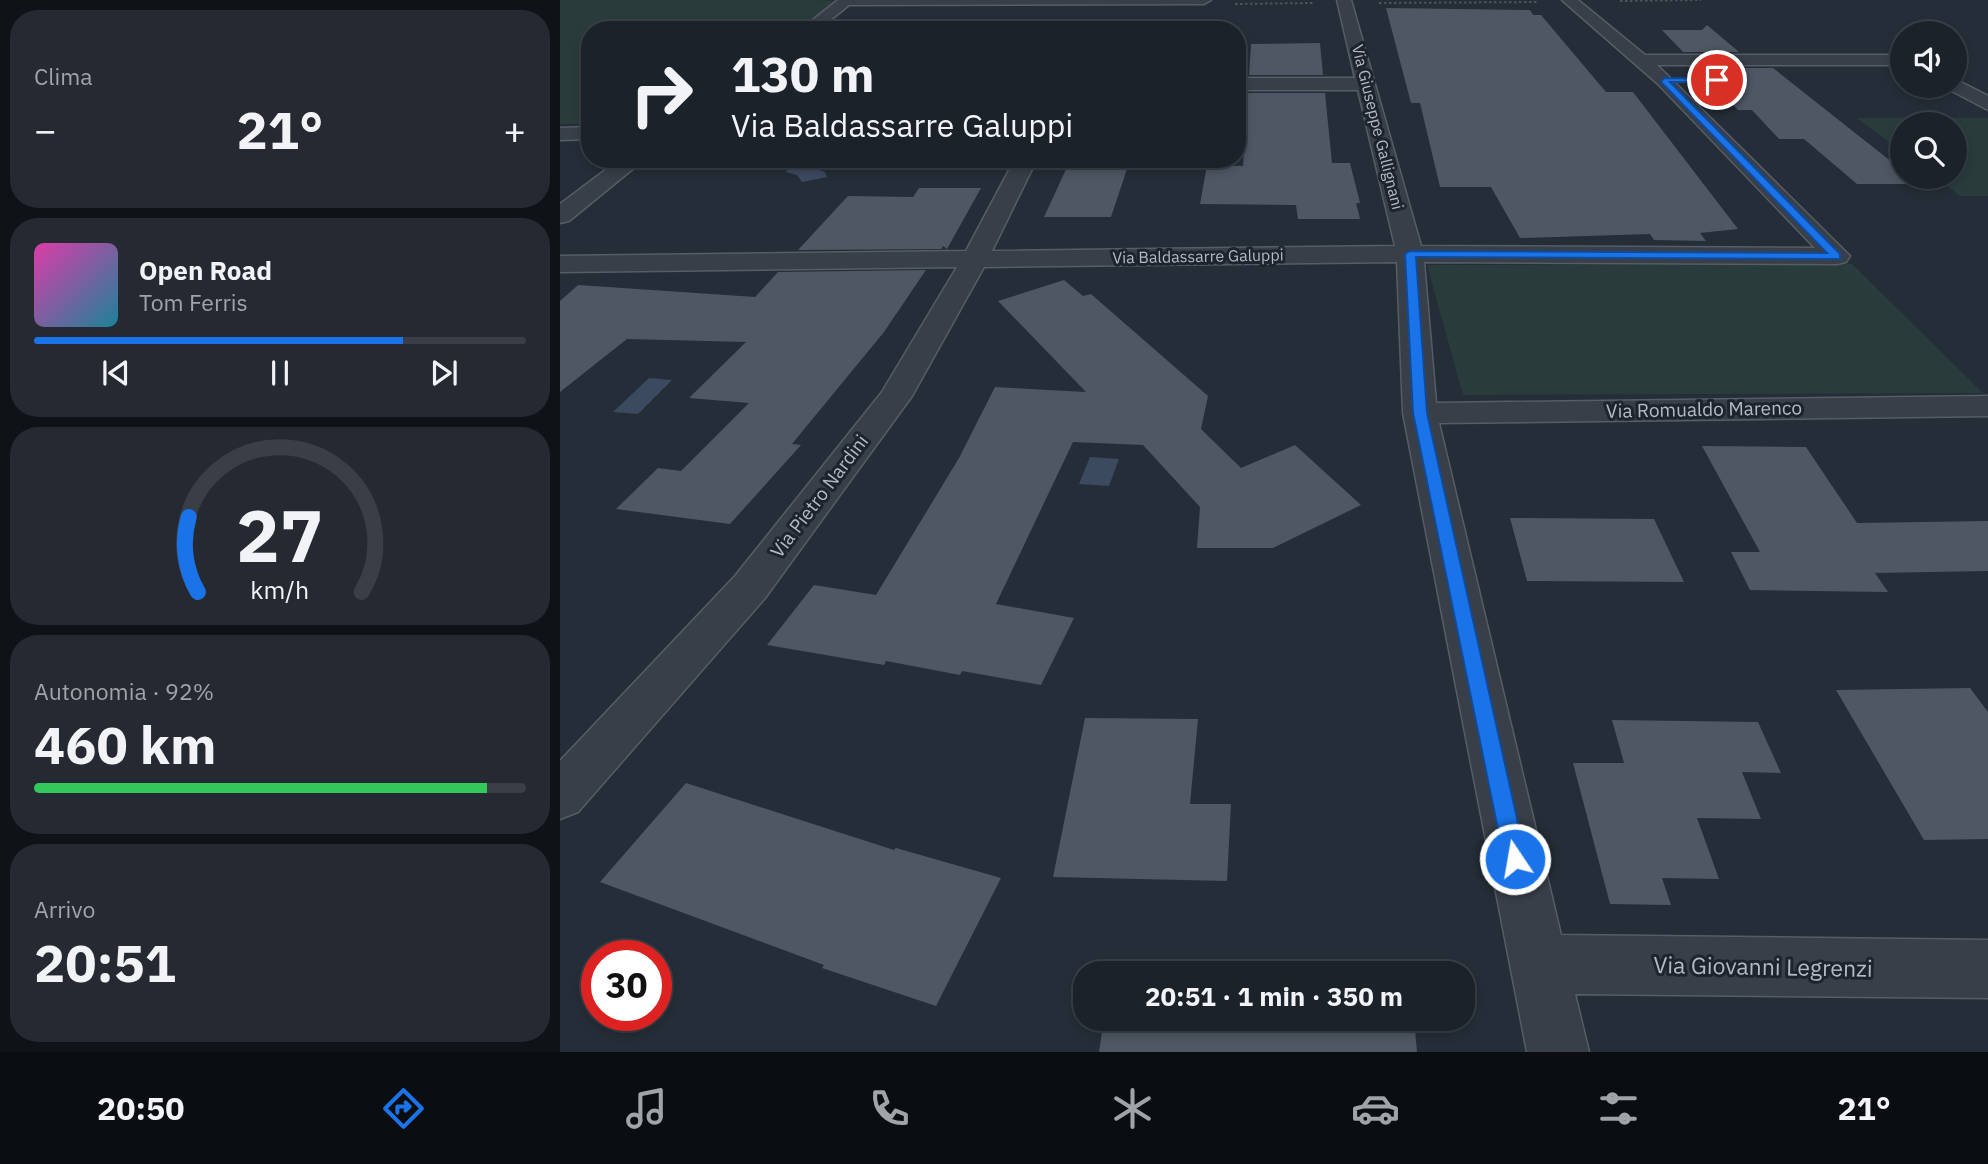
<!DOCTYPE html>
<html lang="it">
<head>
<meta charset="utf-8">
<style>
	:root { --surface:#1c222a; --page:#252a32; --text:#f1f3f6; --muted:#a0a4a8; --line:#3a3f47; --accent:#1a73e8 }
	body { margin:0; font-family:"IBM Plex Sans",sans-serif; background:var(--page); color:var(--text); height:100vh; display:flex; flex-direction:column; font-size:26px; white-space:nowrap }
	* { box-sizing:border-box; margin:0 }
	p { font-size:23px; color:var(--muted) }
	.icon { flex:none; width:38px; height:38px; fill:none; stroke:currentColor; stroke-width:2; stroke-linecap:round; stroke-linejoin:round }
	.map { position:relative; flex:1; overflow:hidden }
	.details { display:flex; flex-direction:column; gap:10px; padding:10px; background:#0f1317; width:560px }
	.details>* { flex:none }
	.hud { position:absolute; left:21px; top:21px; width:665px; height:147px; border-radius:28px; box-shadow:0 4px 10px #0003,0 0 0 2px var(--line); background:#1c222a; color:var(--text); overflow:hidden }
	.controls { position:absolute; left:1330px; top:21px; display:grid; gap:14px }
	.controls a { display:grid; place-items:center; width:77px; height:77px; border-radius:50%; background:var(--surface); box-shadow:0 4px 10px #0003,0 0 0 2px var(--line); font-size:35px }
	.speed { position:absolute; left:21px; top:940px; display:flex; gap:14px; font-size:35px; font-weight:700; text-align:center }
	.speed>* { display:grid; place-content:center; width:91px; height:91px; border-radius:50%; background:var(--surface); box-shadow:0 4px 10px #0003,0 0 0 2px var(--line); line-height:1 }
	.speed .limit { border:10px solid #d22; background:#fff; color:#111 }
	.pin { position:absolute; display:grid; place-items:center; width:60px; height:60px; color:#fff; margin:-30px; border:4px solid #fff; border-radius:50%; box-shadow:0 2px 7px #0007 }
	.me { position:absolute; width:77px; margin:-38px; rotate:348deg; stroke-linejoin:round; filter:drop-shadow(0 0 5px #0008) }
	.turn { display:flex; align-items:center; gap:24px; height:147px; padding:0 35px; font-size:32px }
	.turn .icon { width:91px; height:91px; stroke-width:2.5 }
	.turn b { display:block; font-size:49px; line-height:60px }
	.big { font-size:52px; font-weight:800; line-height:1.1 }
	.details .tile { flex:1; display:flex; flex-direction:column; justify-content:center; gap:10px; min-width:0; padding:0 24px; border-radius:28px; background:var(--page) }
	.details .dial { align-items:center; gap:0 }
	.dial svg { height:182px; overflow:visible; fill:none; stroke:var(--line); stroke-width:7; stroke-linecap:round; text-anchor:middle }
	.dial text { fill:var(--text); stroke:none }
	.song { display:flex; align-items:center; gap:21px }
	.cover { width:84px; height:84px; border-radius:10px; background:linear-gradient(135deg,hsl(320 70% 55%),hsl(190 70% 35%)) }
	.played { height:7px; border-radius:4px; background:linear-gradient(90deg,var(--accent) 75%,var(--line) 75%) }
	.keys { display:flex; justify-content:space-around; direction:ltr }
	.heat { display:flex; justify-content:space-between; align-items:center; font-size:38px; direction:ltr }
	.charge { height:10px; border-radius:5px; background:linear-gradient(90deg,#34c759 92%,var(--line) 0) }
	.trip { position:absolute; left:513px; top:961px; width:402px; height:70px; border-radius:28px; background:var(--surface); box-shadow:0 4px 10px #0003,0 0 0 2px var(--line); font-weight:800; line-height:70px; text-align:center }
	.tabs { display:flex; height:112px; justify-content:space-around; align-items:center; background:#0b0e11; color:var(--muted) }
	.tabs .icon { width:49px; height:49px }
	.tabs .active { color:var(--accent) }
	.tabs b { font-size:32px; color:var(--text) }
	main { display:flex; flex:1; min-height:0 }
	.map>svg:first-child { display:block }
	.green { fill:#2a3b3b }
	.water { fill:#3c4a5f }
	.building { fill:#4e5763 }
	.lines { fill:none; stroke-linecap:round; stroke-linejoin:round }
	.minor-casing { stroke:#565d67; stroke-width:3 }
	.path { stroke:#465659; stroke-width:2; stroke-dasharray:2.5 2.5; stroke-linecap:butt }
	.minor { fill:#383f49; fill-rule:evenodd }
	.route { fill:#1a73e8; stroke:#114b97; stroke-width:2 }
	.labels { text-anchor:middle; stroke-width:6; stroke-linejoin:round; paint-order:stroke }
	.far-street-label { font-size:16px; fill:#b4bac4; stroke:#1d242e }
	.street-label { font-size:19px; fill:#b4bac4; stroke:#1d242e }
	.near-street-label { font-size:23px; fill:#b4bac4; stroke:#1d242e }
</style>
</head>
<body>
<main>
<section class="details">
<div class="tile"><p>Clima</p>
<div class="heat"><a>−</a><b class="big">21°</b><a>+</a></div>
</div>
<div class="tile">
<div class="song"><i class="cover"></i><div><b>Open Road</b><p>Tom Ferris</p></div></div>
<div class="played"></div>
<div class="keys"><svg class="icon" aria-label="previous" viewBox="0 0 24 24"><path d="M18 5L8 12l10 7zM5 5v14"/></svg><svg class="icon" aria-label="pause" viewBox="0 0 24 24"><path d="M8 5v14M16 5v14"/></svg><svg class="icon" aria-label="next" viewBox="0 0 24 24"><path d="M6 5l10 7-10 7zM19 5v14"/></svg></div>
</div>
<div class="tile dial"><svg viewBox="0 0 100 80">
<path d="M14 69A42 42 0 1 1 86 69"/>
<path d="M14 69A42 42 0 0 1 10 36" stroke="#1a73e8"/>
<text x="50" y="56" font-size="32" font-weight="700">27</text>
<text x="50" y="72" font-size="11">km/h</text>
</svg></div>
<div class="tile"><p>Autonomia · 92%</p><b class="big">460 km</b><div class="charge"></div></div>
<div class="tile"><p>Arrivo</p><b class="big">20:51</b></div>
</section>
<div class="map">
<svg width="1428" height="1052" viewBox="0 0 1428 1052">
	<rect width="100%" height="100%" fill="#252d38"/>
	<g class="green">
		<polygon points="0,0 255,0 285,1 247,30 30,30 30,124 0,124"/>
		<polygon points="1297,118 1428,118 1428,196 1400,196 1375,177 1395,177 1395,124 1342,124 1342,152"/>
		<polygon points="1292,264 1423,393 903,395 867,265"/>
	</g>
	<g class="water">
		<polygon points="234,166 247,166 265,172 267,177 242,182 237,175 225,172"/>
		<polygon points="89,378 112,380 78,414 53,412"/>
		<polygon points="530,457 559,459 549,486 519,484"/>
	</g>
	<g class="building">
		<polygon points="826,8 970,10 973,15 981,15 1046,92 1073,92 1178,229 1140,233 1146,241 1094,240 1090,234 960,238 931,187 880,187 860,103 851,103"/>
		<polygon points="1147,25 1179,52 1123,52 1102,30 1142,30"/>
		<polygon points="760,43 763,75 689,75 691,44"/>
		<polygon points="1138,68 1213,68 1342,170 1342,177 1351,177 1360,184 1297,184 1244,139 1219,139 1192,110 1178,110"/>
		<polygon points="688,93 765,93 772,163 790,163 800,203 796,203 800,219 738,219 736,205 640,204 647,165 683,166"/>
		<polygon points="508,165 568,166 551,217 484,217"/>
		<polygon points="359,188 421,188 387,249 383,246 381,249 238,250 288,196 353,197"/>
		<polygon points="366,270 324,332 232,444 241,445 170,524 56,509 98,468 121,471 189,403 129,398 186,342 67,339 0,392 0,301 18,285 195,297 218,272"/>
		<polygon points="504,280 523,296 531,294 648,396 641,429 681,468 735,445 801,505 713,548 637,548 640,507 583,445 513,442 436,604 514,618 481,685 402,671 400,675 326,661 324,665 207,645 254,585 316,595 399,458 435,387 526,392 438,301"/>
		<polygon points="1142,446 1246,447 1297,523 1428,521 1428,571 1315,573 1328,592 1190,590 1171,552 1200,552"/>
		<polygon points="950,518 1094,519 1124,582 967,581"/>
		<polygon points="1410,688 1428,712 1428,839 1364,840 1276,690"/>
		<polygon points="525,718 638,719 630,804 671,804 667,881 493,877"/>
		<polygon points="1052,720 1198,722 1221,773 1182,772 1201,819 1137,818 1159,879 1102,878 1111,905 1050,904 1013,763 1064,763"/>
		<polygon points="126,783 334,850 336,848 441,878 376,1006 262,968 264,965 40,882"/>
		<polygon points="551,963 849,968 850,973 550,973"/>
		<polygon points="544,1018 854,1018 857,1052 539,1052"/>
	</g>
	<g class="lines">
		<defs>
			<g id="minor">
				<polygon points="278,0 651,0 644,4 289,5 258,30 240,30"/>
				<polygon points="777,0 791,0 861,246 1255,248 1098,84 1002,0 1018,0 1085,55 1342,55 1342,65 1097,65 1290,256 1286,262 1277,264 864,262 876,403 1428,396 1428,416 879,423 1001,935 1428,940 1428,998 1015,994 1029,1052 967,1052 843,413 837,262 424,267 352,396 205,598 18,812 0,819 0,761 175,576 322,392 397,267 0,272 0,256 406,251 455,159 477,159 432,251 835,246 798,90 677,90 677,78 795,78"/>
				<polygon points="1395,79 1428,96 1428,110 1388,89 1386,86 1395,86"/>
				<polygon points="30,127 30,139 0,140 0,128"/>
				<polygon points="60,159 85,159 9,221 0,223 0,204"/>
			</g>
		</defs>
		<use href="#minor" class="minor-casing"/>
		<g class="path">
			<polyline points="1060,1 1141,0"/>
			<polyline points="819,3 978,2"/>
			<polyline points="675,4 754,3"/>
		</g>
		<use href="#minor" class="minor"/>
	</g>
	<polygon class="route" points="1104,78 1159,79 1157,82 1110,82 1280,254 1280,259 856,257 867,413 966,859 963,867 955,870 947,867 944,859 853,413 845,254 850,251 1267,253 1101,82"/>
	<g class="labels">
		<g class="far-street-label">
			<text transform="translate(818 127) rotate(76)" y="6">Via Giuseppe Gallignani</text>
			<text transform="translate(638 256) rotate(-1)" y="6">Via Baldassarre Galuppi</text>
		</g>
		<g class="street-label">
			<text transform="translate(1144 409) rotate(-1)" y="7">Via Romualdo Marenco</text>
			<text transform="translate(259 496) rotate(-53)" y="7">Via Pietro Nardini</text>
		</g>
		<g class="near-street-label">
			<text transform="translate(1203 967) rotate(1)" y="8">Via Giovanni Legrenzi</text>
		</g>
	</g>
</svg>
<div class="controls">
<a><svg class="icon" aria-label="sound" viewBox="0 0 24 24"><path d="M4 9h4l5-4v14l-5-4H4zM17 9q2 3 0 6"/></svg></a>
<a><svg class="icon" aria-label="search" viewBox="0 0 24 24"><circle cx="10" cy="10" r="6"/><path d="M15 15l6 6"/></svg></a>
</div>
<div class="speed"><div class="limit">30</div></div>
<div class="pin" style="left:1157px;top:80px;background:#d93025"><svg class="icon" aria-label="arrive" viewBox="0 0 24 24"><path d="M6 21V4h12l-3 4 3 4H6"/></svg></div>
<svg class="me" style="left:955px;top:859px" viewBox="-20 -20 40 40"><circle r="17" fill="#1a73e8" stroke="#fff" stroke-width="3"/><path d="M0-11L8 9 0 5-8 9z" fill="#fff"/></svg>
<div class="trip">20:51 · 1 min · 350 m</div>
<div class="hud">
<div class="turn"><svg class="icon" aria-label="right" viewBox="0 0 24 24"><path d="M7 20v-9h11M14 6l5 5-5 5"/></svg><div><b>130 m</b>Via Baldassarre Galuppi</div></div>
</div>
</div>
</main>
<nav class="tabs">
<b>20:50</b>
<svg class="icon active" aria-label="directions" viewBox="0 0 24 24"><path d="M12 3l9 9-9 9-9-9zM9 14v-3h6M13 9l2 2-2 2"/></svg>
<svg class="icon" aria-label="music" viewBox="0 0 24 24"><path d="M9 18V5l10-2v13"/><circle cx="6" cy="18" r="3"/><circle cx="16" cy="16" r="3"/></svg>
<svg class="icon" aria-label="phone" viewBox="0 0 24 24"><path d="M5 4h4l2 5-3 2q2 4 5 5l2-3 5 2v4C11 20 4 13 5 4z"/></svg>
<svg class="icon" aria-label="climate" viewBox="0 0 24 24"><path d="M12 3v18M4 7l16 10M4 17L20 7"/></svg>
<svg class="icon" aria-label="car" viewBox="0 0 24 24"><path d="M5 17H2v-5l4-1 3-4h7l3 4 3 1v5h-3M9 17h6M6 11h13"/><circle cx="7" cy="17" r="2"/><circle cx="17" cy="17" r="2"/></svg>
<svg class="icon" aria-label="filters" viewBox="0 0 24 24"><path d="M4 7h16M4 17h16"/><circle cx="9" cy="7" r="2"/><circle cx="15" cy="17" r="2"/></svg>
<b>21°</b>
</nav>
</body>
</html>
